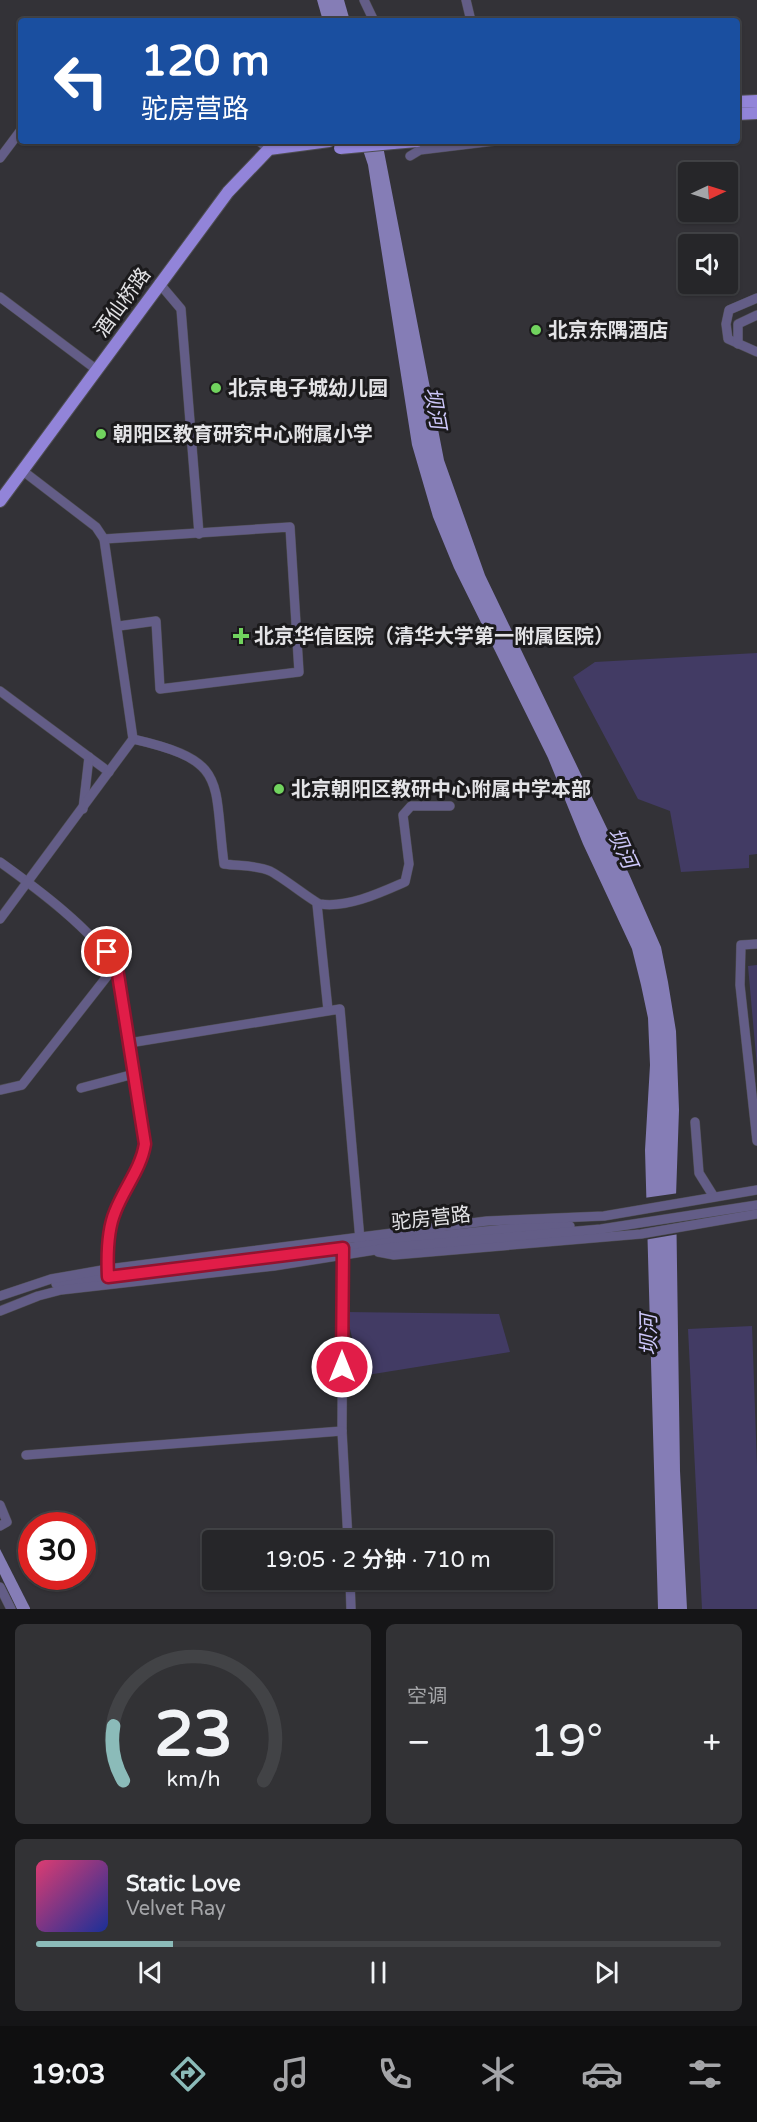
<!DOCTYPE html>
<html lang="zh">
<head>
<meta charset="utf-8">
<style>
	:root { --surface:#262629; --page:#323235; --text:#f1f3f6; --muted:#a4a5a8; --line:#424346; --accent:#8bbbb9 }
	body { margin:0; font-family:"Varela Round","Noto Sans SC",sans-serif; background:var(--page); color:var(--text); height:100vh; display:flex; flex-direction:column; font-size:22px; white-space:nowrap }
	* { box-sizing:border-box; margin:0 }
	p { font-size:20px; color:var(--muted) }
	.icon { flex:none; width:33px; height:33px; fill:none; stroke:currentColor; stroke-width:2; stroke-linecap:round; stroke-linejoin:round }
	.map { position:relative; height:1609px; overflow:hidden }
	.sheet { display:flex; flex-direction:column; gap:15px; padding:15px; background:#151517; flex:1 }
	.sheet>* { flex:none }
	.guide { position:absolute; left:18px; top:18px; width:722px; height:126px; border-radius:6px; box-shadow:0 2px 4px #0004,0 0 0 2px var(--line); background:#1a4fa0; color:#fff; overflow:hidden }
	.needle { width:39px; rotate:86deg }
	.tools { position:absolute; left:678px; top:162px; display:grid; gap:12px }
	.tools a { display:grid; place-items:center; width:60px; height:60px; border-radius:6px; background:var(--surface); box-shadow:0 2px 4px #0004,0 0 0 2px var(--line); font-size:30px }
	.speed { position:absolute; left:18px; top:1512px; display:flex; gap:12px; font-size:30px; font-weight:700; text-align:center }
	.speed>* { display:grid; place-content:center; width:78px; height:78px; border-radius:50%; background:var(--surface); box-shadow:0 2px 4px #0004,0 0 0 2px var(--line); line-height:1 }
	.speed .limit { border:9px solid #d22; background:#fff; color:#111 }
	.pin { position:absolute; display:grid; place-items:center; width:51px; height:51px; color:#fff; margin:-26px; border:3px solid #fff; border-radius:50%; box-shadow:0 2px 6px #0007 }
	.me { position:absolute; width:66px; margin:-33px; rotate:0deg; stroke-linejoin:round; filter:drop-shadow(0 0 4px #0008) }
	.turn { display:flex; align-items:center; gap:21px; height:126px; padding:0 24px; font-size:27px }
	.turn .icon { width:78px; height:78px; stroke-width:2.5 }
	.turn b { display:block; font-size:42px; line-height:51px }
	.big { font-size:45px; font-weight:600; line-height:1.1 }
	.sheet .card { flex:1; display:flex; flex-direction:column; justify-content:center; gap:9px; min-width:0; padding:0 21px; border-radius:9px; background:var(--page) }
	.sheet .dial { align-items:center; gap:0 }
	.dial svg { height:156px; overflow:visible; fill:none; stroke:var(--line); stroke-width:7; stroke-linecap:round; text-anchor:middle }
	.dial text { fill:var(--text); stroke:none }
	.song { display:flex; align-items:center; gap:18px }
	.cover { width:72px; height:72px; border-radius:9px; background:linear-gradient(135deg,hsl(340 70% 55%),hsl(230 70% 35%)) }
	.played { height:6px; border-radius:3px; background:linear-gradient(90deg,var(--accent) 20%,var(--line) 20%) }
	.keys { display:flex; justify-content:space-around; direction:ltr }
	.heat { display:flex; justify-content:space-between; align-items:center; font-size:33px; direction:ltr }
	.sheet .tiles { flex:1; display:grid; gap:15px; grid-template-columns:1fr 1fr }
	.card:last-child { grid-column:span 2 }
	.trip { position:absolute; left:202px; top:1530px; width:351px; height:60px; border-radius:6px; background:var(--surface); box-shadow:0 2px 4px #0004,0 0 0 2px var(--line); font-weight:600; line-height:60px; text-align:center }
	.tab-bar { display:flex; height:96px; justify-content:space-around; align-items:center; background:#0f0f10; color:var(--muted) }
	.tab-bar .icon { width:42px; height:42px }
	.tab-bar .active { color:var(--accent) }
	.tab-bar b { font-size:27px; color:var(--text) }
	.map>svg:first-child { display:block }
	.green { fill:#423b64 }
	.water { fill:#857db6 }
	.pier { fill:#333237 }
	.lines { fill:none; stroke-linecap:round; stroke-linejoin:round }
	.minor-casing { stroke:#4f4e53; stroke-width:10 }
	.major-casing { stroke:#4f4e53; stroke-width:14 }
	.minor { stroke:#635d87; stroke-width:9 }
	.major { stroke:#9284d9; stroke-width:12 }
	.major-bridge-casing { stroke:#4f4e53; stroke-width:14; stroke-linecap:butt }
	.major-bridge { stroke:#9284d9; stroke-width:12 }
	.route-casing { stroke:#92132f; stroke-width:15 }
	.route { stroke:#e11d48; stroke-width:10 }
	.poi-dot { fill:#71d35e; stroke:#1b1a1c; stroke-width:2 }
	.labels { text-anchor:middle; stroke-width:6; stroke-linejoin:round; paint-order:stroke }
	.street-label { font-size:20px; fill:#e3e3e6; stroke:#1b1a1c }
	.poi-label { font-size:20px; font-weight:bold; fill:#e3e3e6; stroke:#1b1a1c; text-anchor:start }
	.water-label { font-size:21px; font-style:italic; fill:#cec8fb; stroke:#1b1a1c }
</style>
</head>
<body>
<div class="map">
<svg width="757" height="1609" viewBox="0 0 757 1609">
	<rect width="100%" height="100%" fill="#333237"/>
	<g class="green">
		<polygon points="757,653 757,854 749,855 749,868 681,872 670,811 638,799 573,677 595,662"/>
		<polygon points="757,965 757,1067 748,966"/>
		<polygon points="346,1312 499,1314 510,1352 361,1376"/>
		<polygon points="752,1326 757,1466 757,1609 702,1609 688,1329"/>
	</g>
	<g class="water">
		<polygon points="317,0 344,0 350,21 323,21"/>
		<polygon points="360,141 382,141 444,460 485,575 629,874 661,947 668,982 676,1031 679,1110 676,1196 680,1471 687,1609 658,1609 645,1150 650,1065 648,1018 641,985 632,949 583,844 548,758 454,568 433,517 412,445 368,165"/>
		<polygon points="0,1549 30,1608 30,1609 17,1609 0,1574"/>
	</g>
	<polygon class="pier" points="679,1193 679,1234 644,1240 644,1198"/>
	<g class="lines">
		<defs>
			<g id="minor">
				<polyline points="364,0 374,21"/>
				<polyline points="466,0 471,21"/>
				<polyline points="259,141 269,149"/>
				<polyline points="410,156 420,150 494,141"/>
				<polyline points="0,158 21,130"/>
				<polyline points="159,283 181,309 199,534"/>
				<polyline points="0,297 97,370"/>
				<polyline points="757,298 729,310 726,324 728,339 757,352"/>
				<polyline points="738,344 738,324 757,315"/>
				<polyline points="104,539 290,527 299,672 160,689 156,621 119,626"/>
				<polyline points="0,691 109,772"/>
				<path d="M133,739C229,761 213,779 224,864C238,866 257,865 270,871C281,876 315,903 320,904C348,908 380,893 405,882L409,864L403,815L411,806H450"/>
				<polyline points="83,809 89,757"/>
				<path d="M0,862C39,890 90,928 117,968L145,1144C141,1169 124,1189 115,1212C108,1231 107,1254 108,1273"/>
				<polyline points="317,904 328,1010"/>
				<polyline points="0,919 133,739 104,539 96,527 23,471"/>
				<polyline points="757,944 741,945 740,985 757,1141"/>
				<polyline points="129,1043 340,1009 360,1240"/>
				<polyline points="81,1088 134,1074"/>
				<polyline points="0,1090 22,1085 112,970 117,968"/>
				<polyline points="695,1122 699,1173 714,1197"/>
				<polyline points="343,1251 342,1431 348,1540"/>
				<polyline points="378,1252 394,1255 641,1234 757,1214"/>
				<polyline points="56,1284 329,1251 394,1240 525,1227 570,1226"/>
				<polyline points="0,1296 51,1279 108,1269 487,1221 604,1216 757,1190"/>
				<polyline points="0,1311 38,1296 61,1290 274,1266 394,1247 601,1229 757,1205"/>
				<polyline points="26,1455 342,1431"/>
				<polyline points="0,1505 7,1522 0,1526"/>
				<polyline points="350,1580 351,1609"/>
				<polyline points="0,1587 11,1609"/>
			</g>
			<g id="major">
				<polyline points="736,102 757,101"/>
				<polyline points="736,114 757,113"/>
				<polyline points="393,143 417,141"/>
				<polyline points="0,501 228,192 269,149 329,141"/>
			</g>
		</defs>
		<use href="#minor" class="minor-casing"/>
		<use href="#major" class="major-casing"/>
		<use href="#minor" class="minor"/>
		<use href="#major" class="major"/>
		<defs>
			<polyline id="major-bridge" points="340,148 393,143"/>
		</defs>
		<use href="#major-bridge" class="major-bridge-casing"/>
		<use href="#major-bridge" class="major-bridge"/>
	</g>
	<g class="lines">
		<defs>
			<path id="route" d="M107,952L117,968L145,1144C141,1169 124,1188 115,1212C107,1231 107,1256 108,1277L343,1248L342,1367"/>
		</defs>
		<use href="#route" class="route-casing"/>
		<use href="#route" class="route"/>
	</g>
	<g class="poi-dot">
		<circle cx="536" cy="330" r="6"/>
		<circle cx="216" cy="388" r="6"/>
		<circle cx="101" cy="434" r="6"/>
		<path d="M238 627h6v6h6v6h-6v6h-6v-6h-6v-6h6z"/>
		<circle cx="279" cy="789" r="6"/>
	</g>
	<g class="labels">
		<g class="street-label">
			<text transform="translate(122 302) rotate(-54)" y="7">酒仙桥路</text>
			<text transform="translate(431 1218) rotate(-6)" y="7">驼房营路</text>
		</g>
		<g class="poi-label">
			<text x="548" y="337">北京东隅酒店</text>
			<text x="228" y="395">北京电子城幼儿园</text>
			<text x="113" y="441">朝阳区教育研究中心附属小学</text>
			<text x="254" y="643">北京华信医院（清华大学第一附属医院）</text>
			<text x="291" y="796">北京朝阳区教研中心附属中学本部</text>
		</g>
		<g class="water-label">
			<text transform="translate(435 408) rotate(80)" y="7">坝河</text>
			<text transform="translate(622 848) rotate(65)" y="7">坝河</text>
			<text transform="translate(649 1335) rotate(-91)" y="7">坝河</text>
		</g>
	</g>
</svg>
<div class="tools">
<a><svg class="needle" viewBox="-14 -14 28 28"><path d="M0-13l5 13h-10z" fill="#e53935"/><path d="M0 13l5-13h-10z" fill="#a4a5a8"/></svg></a>
<a><svg class="icon" aria-label="sound" viewBox="0 0 24 24"><path d="M4 9h4l5-4v14l-5-4H4zM17 9q2 3 0 6"/></svg></a>
</div>
<div class="speed"><div class="limit">30</div></div>
<div class="pin" style="left:107px;top:952px;background:#d93025"><svg class="icon" aria-label="arrive" viewBox="0 0 24 24"><path d="M6 21V4h12l-3 4 3 4H6"/></svg></div>
<svg class="me" style="left:342px;top:1367px" viewBox="-20 -20 40 40"><circle r="17" fill="#e11d48" stroke="#fff" stroke-width="3"/><path d="M0-11L8 9 0 5-8 9z" fill="#fff"/></svg>
<div class="trip">19:05 · 2 分钟 · 710 m</div>
<div class="guide">
<div class="turn"><svg class="icon" aria-label="left" viewBox="0 0 24 24"><path d="M17 20v-9H6M10 6l-5 5 5 5"/></svg><div><b>120 m</b>驼房营路</div></div>
</div>
</div>
<section class="sheet">
<div class="tiles">
<div class="card dial"><svg viewBox="0 0 100 80">
<path d="M14 69A42 42 0 1 1 86 69"/>
<path d="M14 69A42 42 0 0 1 9 41" stroke="#8bbbb9"/>
<text x="50" y="56" font-size="32" font-weight="700">23</text>
<text x="50" y="72" font-size="11">km/h</text>
</svg></div>
<div class="card"><p>空调</p>
<div class="heat"><a>−</a><b class="big">19°</b><a>+</a></div>
</div>
<div class="card">
<div class="song"><i class="cover"></i><div><b>Static Love</b><p>Velvet Ray</p></div></div>
<div class="played"></div>
<div class="keys"><svg class="icon" aria-label="previous" viewBox="0 0 24 24"><path d="M18 5L8 12l10 7zM5 5v14"/></svg><svg class="icon" aria-label="pause" viewBox="0 0 24 24"><path d="M8 5v14M16 5v14"/></svg><svg class="icon" aria-label="next" viewBox="0 0 24 24"><path d="M6 5l10 7-10 7zM19 5v14"/></svg></div>
</div>
</div>
</section>
<nav class="tab-bar">
<b>19:03</b>
<svg class="icon active" aria-label="directions" viewBox="0 0 24 24"><path d="M12 3l9 9-9 9-9-9zM9 14v-3h6M13 9l2 2-2 2"/></svg>
<svg class="icon" aria-label="music" viewBox="0 0 24 24"><path d="M9 18V5l10-2v13"/><circle cx="6" cy="18" r="3"/><circle cx="16" cy="16" r="3"/></svg>
<svg class="icon" aria-label="phone" viewBox="0 0 24 24"><path d="M5 4h4l2 5-3 2q2 4 5 5l2-3 5 2v4C11 20 4 13 5 4z"/></svg>
<svg class="icon" aria-label="climate" viewBox="0 0 24 24"><path d="M12 3v18M4 7l16 10M4 17L20 7"/></svg>
<svg class="icon" aria-label="car" viewBox="0 0 24 24"><path d="M5 17H2v-5l4-1 3-4h7l3 4 3 1v5h-3M9 17h6M6 11h13"/><circle cx="7" cy="17" r="2"/><circle cx="17" cy="17" r="2"/></svg>
<svg class="icon" aria-label="filters" viewBox="0 0 24 24"><path d="M4 7h16M4 17h16"/><circle cx="9" cy="7" r="2"/><circle cx="15" cy="17" r="2"/></svg>
</nav>
</body>
</html>
